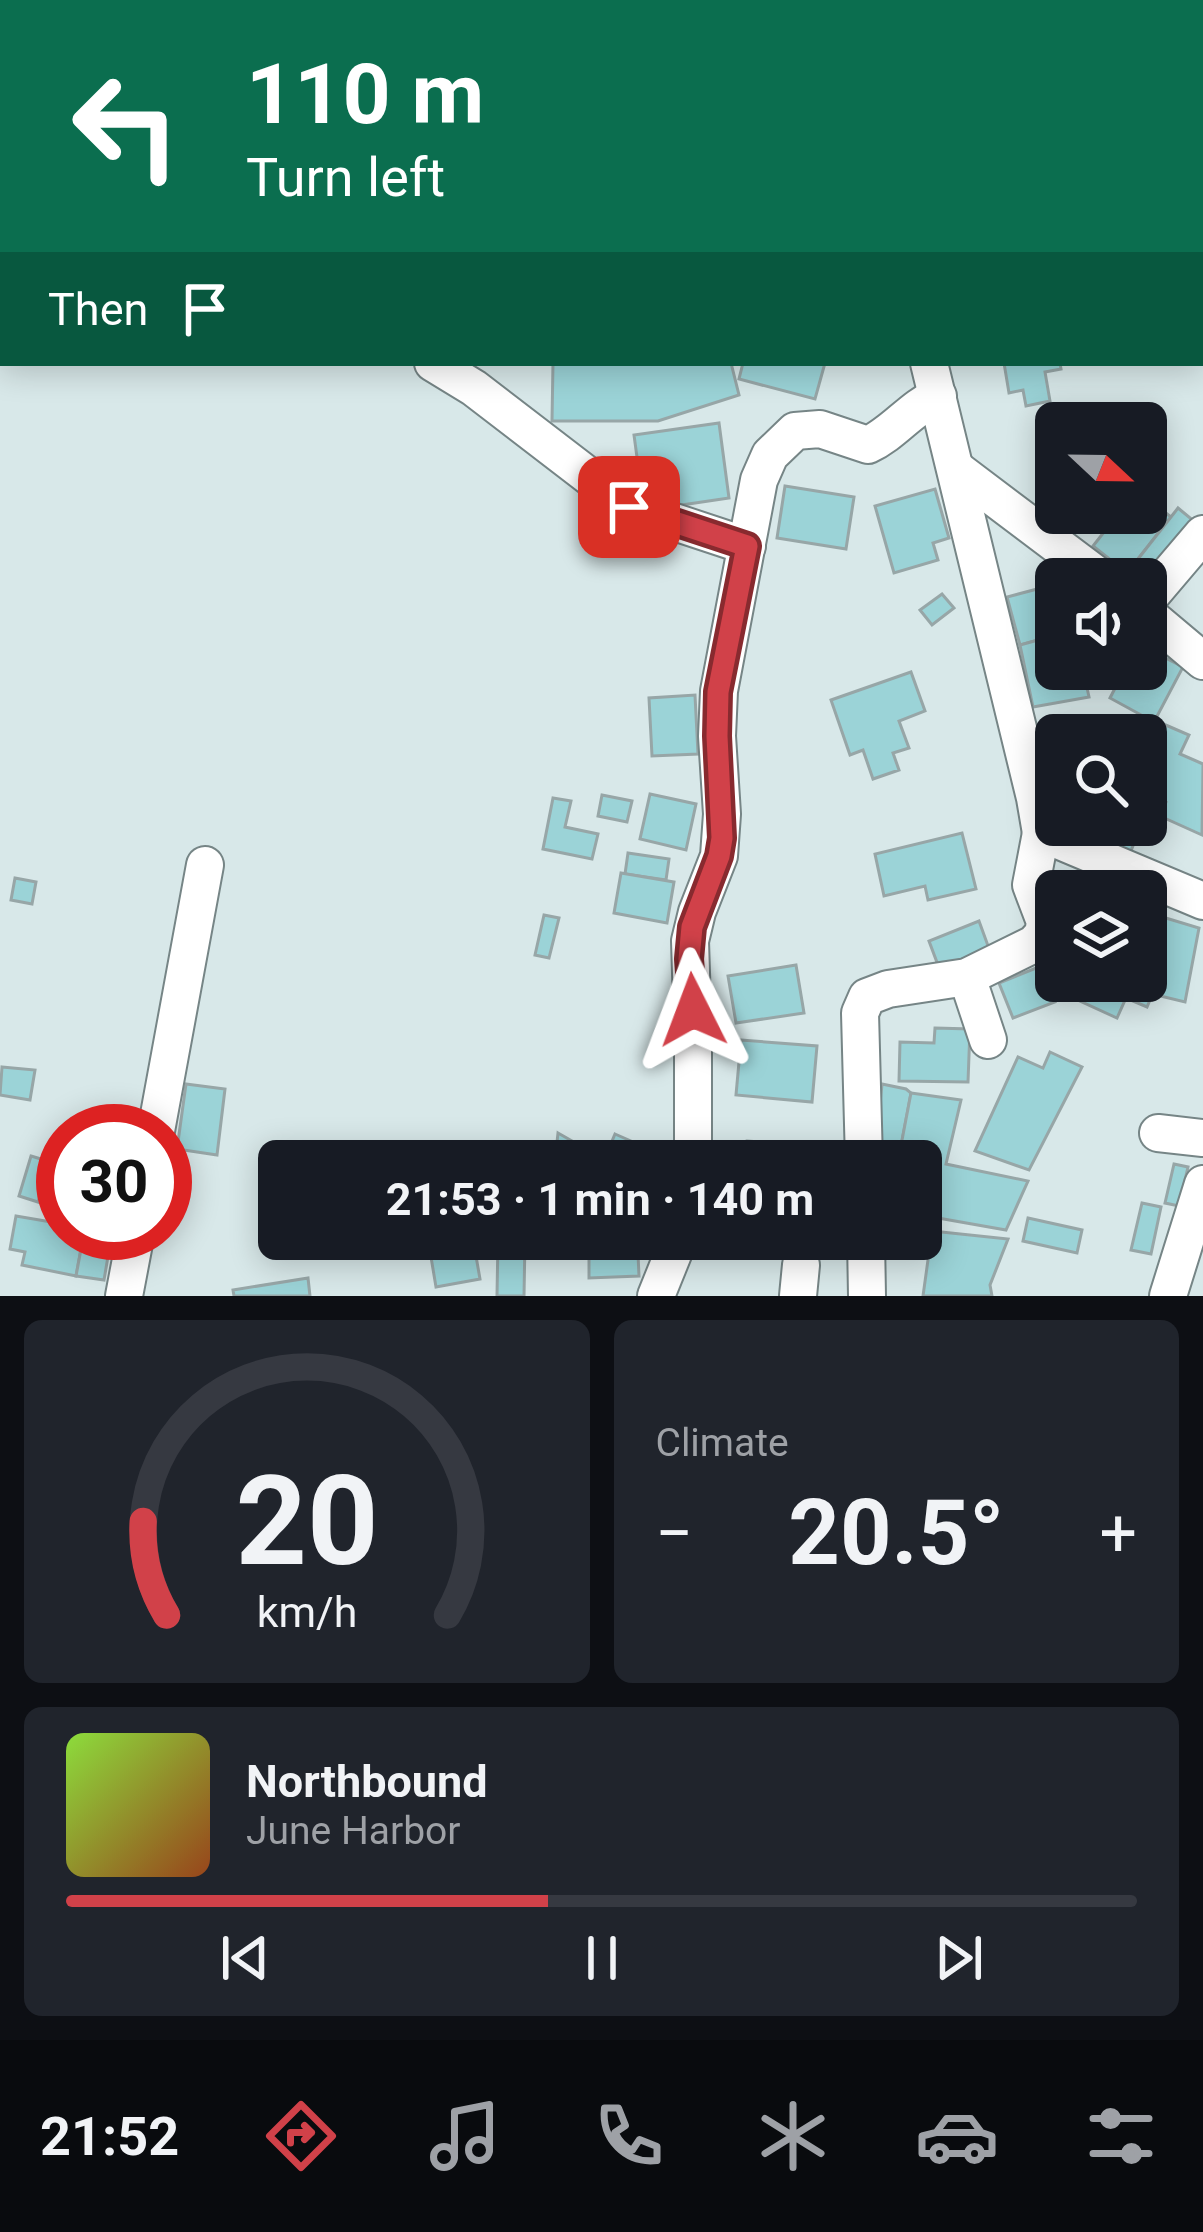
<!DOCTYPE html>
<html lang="en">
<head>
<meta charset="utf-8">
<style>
	:root { --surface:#171b24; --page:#20242c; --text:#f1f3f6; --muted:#9ea1a6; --line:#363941; --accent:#d14149 }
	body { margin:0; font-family:Roboto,sans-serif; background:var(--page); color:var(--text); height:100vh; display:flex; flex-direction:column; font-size:45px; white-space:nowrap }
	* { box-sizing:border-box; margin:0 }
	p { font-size:39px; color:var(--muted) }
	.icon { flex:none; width:66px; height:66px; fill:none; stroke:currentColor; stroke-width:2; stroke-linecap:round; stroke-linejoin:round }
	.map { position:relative; height:1296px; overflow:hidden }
	.sheet { display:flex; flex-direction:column; gap:24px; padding:24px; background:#0d0f14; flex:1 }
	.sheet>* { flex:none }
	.guide { position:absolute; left:0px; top:0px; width:1203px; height:366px; box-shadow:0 6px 30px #0003; background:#0b6e4f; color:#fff; overflow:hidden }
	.needle { width:78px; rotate:112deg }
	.controls { position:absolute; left:1035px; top:402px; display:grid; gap:24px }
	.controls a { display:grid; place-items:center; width:132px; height:132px; border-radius:18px; background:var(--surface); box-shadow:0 6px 30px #0003; font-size:60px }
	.speed { position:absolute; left:36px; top:1104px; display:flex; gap:24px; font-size:60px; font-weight:700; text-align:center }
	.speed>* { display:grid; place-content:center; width:156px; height:156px; border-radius:50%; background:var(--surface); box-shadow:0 6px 30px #0003; line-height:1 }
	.speed .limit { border:18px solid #d22; background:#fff; color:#111 }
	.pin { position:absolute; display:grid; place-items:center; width:102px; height:102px; color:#fff; margin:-51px; border-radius:24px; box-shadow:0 6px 18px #0006 }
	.me { position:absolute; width:132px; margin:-66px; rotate:357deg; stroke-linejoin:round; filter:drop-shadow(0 0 9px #0008) }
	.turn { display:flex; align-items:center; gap:42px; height:252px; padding:0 48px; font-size:54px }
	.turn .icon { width:156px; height:156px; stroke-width:2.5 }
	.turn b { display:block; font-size:84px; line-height:102px }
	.then { display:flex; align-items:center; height:114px; padding:0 48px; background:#0003; gap:24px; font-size:45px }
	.big { font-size:90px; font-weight:700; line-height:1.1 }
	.sheet .tile { flex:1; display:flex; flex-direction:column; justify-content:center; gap:18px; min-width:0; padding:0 42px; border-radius:18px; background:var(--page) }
	.sheet .dial { align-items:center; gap:0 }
	.dial svg { height:312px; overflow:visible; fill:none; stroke:var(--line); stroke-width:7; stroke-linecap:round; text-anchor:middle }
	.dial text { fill:var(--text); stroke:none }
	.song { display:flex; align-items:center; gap:36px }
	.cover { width:144px; height:144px; border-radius:18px; background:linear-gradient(135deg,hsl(90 70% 55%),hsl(20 70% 35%)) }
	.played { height:12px; border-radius:6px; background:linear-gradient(90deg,var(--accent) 45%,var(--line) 45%) }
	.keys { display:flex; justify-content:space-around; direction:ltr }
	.heat { display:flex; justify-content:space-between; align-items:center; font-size:66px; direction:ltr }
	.sheet .tiles { flex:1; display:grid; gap:24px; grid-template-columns:1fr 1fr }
	.tile:last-child { grid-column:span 2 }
	.trip { position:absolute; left:258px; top:1140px; width:684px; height:120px; border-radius:18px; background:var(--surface); box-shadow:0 6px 30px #0003; font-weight:700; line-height:120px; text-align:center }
	.tabs { display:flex; height:192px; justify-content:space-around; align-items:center; background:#090b0e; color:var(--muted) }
	.tabs .icon { width:84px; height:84px }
	.tabs .current { color:var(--accent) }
	.tabs b { font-size:54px; color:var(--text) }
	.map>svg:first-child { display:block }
	.building { fill:#9bd3d7; stroke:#97a6a7; stroke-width:3 }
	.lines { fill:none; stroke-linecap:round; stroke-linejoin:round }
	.minor-casing { stroke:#768586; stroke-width:40 }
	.minor { stroke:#fff; stroke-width:36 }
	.route-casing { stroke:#882a2f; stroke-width:30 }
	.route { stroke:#d14149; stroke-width:21 }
</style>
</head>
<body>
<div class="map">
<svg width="1203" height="1296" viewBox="0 0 1203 1296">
	<rect width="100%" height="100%" fill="#d8e8e9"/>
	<g class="building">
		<polygon points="861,0 928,0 928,3 862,3"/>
		<polygon points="553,363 731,363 739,395 658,421 552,421"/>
		<polygon points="743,363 825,363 815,399 739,379"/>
		<polygon points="1004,363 1060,363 1061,369 1045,372 1050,401 1026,406 1023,390 1009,393"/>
		<polygon points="719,423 729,498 668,507 664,483 641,487 634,435"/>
		<polygon points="785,486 854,497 846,549 777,538"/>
		<polygon points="935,489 949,538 933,543 938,560 894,573 875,506"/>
		<polygon points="1146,497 1171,517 1127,573 1093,546 1119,513 1146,513"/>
		<polygon points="1178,508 1200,526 1146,579 1136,579 1127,573"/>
		<polygon points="1056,584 1056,635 1020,645 1007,597"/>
		<polygon points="942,594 954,608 932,625 920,610"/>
		<polygon points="1056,635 1056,669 1083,669 1089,697 1033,707 1020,645"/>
		<polygon points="1146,648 1183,667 1154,722 1110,698 1125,669 1146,669"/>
		<polygon points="911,672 925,711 899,721 909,748 893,753 899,770 873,779 863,750 850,755 831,700"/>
		<polygon points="695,695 698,754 652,756 649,698"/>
		<polygon points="1107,723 1140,735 1103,735"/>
		<polygon points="1161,723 1189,735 1180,754 1203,764 1202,835 1160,816 1166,802 1146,790 1146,751"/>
		<polygon points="650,794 696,804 686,850 640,839"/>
		<polygon points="602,795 632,801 627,822 598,816"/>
		<polygon points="553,798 571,801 565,827 598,834 592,859 543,849"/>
		<polygon points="1071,825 1141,825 1129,856 1068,834"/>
		<polygon points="962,833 976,889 928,900 925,886 884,896 875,854"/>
		<polygon points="628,853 669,859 666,880 625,874"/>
		<polygon points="621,873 674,882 667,923 614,913"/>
		<polygon points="15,878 36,882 32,904 11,900"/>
		<polygon points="1146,912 1199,928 1185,1002 1152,994 1156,986 1156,967 1146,963"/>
		<polygon points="544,915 559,918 549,958 535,955"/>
		<polygon points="979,921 991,954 941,973 929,941"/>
		<polygon points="796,965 804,1013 736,1023 728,976"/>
		<polygon points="1041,966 1055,1002 1013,1018 999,983"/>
		<polygon points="1076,981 1145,981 1156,986 1147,1007 1126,998 1117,1018 1069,996"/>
		<polygon points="935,1028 970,1029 968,1082 899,1081 900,1042 934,1043"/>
		<polygon points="741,1040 817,1046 812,1102 736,1095"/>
		<polygon points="1050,1052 1082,1067 1029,1170 975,1151 1018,1057 1043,1068"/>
		<polygon points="2,1067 35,1070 30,1100 0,1095"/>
		<polygon points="186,1084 225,1089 217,1155 177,1149"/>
		<polygon points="882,1084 906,1089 911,1093 899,1157 875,1155"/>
		<polygon points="911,1093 961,1100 946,1164 1028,1181 1006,1230 921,1215 921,1161 898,1161"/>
		<polygon points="558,1133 593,1153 591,1161 555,1161"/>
		<polygon points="615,1134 658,1153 654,1161 611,1161 605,1158"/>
		<polygon points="747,1141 787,1144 786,1161 745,1161"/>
		<polygon points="31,1156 51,1162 38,1202 19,1196"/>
		<polygon points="1174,1164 1188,1167 1179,1206 1165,1203"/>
		<polygon points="1142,1203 1161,1207 1151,1254 1131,1250"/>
		<polygon points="16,1216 63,1224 63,1233 84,1233 76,1276 22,1265 25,1252 10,1249"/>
		<polygon points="1028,1218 1082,1230 1077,1253 1023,1241"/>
		<polygon points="932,1231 1008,1239 990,1285 992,1296 923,1296"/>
		<polygon points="84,1233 112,1233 104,1280 76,1276"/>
		<polygon points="428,1239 473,1239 480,1279 436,1287"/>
		<polygon points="498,1239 525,1239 524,1296 497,1296"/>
		<polygon points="638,1254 639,1276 589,1278 589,1256"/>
		<polygon points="308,1278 310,1296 234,1296 233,1290"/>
	</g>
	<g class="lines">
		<defs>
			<g id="minor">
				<polyline points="834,0 835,3"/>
				<polyline points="728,3 734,0"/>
				<polyline points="960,3 961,0"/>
				<polyline points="2,134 3,149"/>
				<polyline points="433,363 474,388 629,507 747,546"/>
				<polyline points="929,363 1035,798 1041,833 1203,901"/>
				<polyline points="956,469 1102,579"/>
				<polyline points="1146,601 1203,534"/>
				<polyline points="1146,613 1203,661"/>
				<polyline points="967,977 988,1040"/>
				<polyline points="156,1131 205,865"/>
				<polyline points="1158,1133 1203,1138"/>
				<path d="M693,1161V1036L690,941L697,912L719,856L722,814L717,736L719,691L759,480L770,455L795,431L820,429L868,445C894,433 911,408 938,396"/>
				<polyline points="864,1161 860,1013 867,997 888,989 967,977 1034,944 1043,934 1045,922 1031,885 1041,833"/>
				<polyline points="866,1239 867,1296"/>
				<polyline points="124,1296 136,1233"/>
				<polyline points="656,1296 679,1239"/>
				<polyline points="798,1296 801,1265"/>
				<polyline points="1168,1296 1203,1184"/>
			</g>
		</defs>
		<use href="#minor" class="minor-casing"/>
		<use href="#minor" class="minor"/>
	</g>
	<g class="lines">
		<defs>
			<polyline id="route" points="629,507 747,546 718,692 717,736 722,838 719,856 692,927 689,959 693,1010"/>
		</defs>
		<use href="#route" class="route-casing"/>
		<use href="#route" class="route"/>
	</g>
</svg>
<div class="controls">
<a><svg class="needle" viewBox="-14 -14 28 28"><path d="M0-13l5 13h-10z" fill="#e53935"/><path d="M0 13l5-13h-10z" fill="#9ea1a6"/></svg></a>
<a><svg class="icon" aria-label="sound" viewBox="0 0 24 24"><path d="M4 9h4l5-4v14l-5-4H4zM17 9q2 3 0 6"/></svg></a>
<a><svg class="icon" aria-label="search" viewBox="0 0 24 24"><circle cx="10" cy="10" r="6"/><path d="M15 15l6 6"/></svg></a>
<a><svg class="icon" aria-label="layers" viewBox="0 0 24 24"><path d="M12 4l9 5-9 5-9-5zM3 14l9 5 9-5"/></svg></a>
</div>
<div class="speed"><div class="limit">30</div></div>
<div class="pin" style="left:629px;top:507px;background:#d93025"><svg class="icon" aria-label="arrive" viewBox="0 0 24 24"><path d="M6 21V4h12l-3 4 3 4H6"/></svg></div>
<svg class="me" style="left:693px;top:1010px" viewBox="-20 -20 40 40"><path d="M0-17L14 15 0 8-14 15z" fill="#d14149" stroke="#fff" stroke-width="4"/></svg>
<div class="trip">21:53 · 1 min · 140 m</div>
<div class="guide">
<div class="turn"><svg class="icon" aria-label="left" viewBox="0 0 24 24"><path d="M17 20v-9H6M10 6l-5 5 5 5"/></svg><div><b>110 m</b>Turn left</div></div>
<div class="then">Then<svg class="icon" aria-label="arrive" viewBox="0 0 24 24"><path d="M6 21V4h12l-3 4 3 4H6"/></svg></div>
</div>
</div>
<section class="sheet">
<div class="tiles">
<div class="tile dial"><svg viewBox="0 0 100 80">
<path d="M14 69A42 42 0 1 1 86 69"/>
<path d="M14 69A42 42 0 0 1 8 45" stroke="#d14149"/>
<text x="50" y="56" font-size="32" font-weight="700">20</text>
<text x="50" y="72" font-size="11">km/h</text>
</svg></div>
<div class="tile"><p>Climate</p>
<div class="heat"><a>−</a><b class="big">20.5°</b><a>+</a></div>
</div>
<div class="tile">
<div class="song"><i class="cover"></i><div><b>Northbound</b><p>June Harbor</p></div></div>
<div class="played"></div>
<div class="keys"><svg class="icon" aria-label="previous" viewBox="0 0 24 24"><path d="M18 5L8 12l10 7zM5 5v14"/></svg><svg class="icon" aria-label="pause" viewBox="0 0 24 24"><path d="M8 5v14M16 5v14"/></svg><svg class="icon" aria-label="next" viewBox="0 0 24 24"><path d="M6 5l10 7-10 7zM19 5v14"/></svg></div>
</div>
</div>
</section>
<nav class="tabs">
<b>21:52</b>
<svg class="icon current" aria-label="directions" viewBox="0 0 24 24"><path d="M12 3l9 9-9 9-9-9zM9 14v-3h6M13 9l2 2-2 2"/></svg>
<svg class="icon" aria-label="music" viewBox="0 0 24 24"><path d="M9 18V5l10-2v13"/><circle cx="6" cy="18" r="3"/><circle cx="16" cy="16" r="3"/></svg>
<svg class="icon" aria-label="phone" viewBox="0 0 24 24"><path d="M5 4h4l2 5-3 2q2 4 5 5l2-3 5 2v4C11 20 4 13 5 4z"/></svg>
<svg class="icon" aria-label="climate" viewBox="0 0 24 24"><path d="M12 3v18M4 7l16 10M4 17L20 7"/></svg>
<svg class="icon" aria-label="car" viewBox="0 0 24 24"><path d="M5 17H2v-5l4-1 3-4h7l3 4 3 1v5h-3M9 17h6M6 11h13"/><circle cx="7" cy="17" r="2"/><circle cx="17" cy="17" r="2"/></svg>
<svg class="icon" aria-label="filters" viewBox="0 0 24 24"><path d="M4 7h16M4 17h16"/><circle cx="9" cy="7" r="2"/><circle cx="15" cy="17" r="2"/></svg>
</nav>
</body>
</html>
